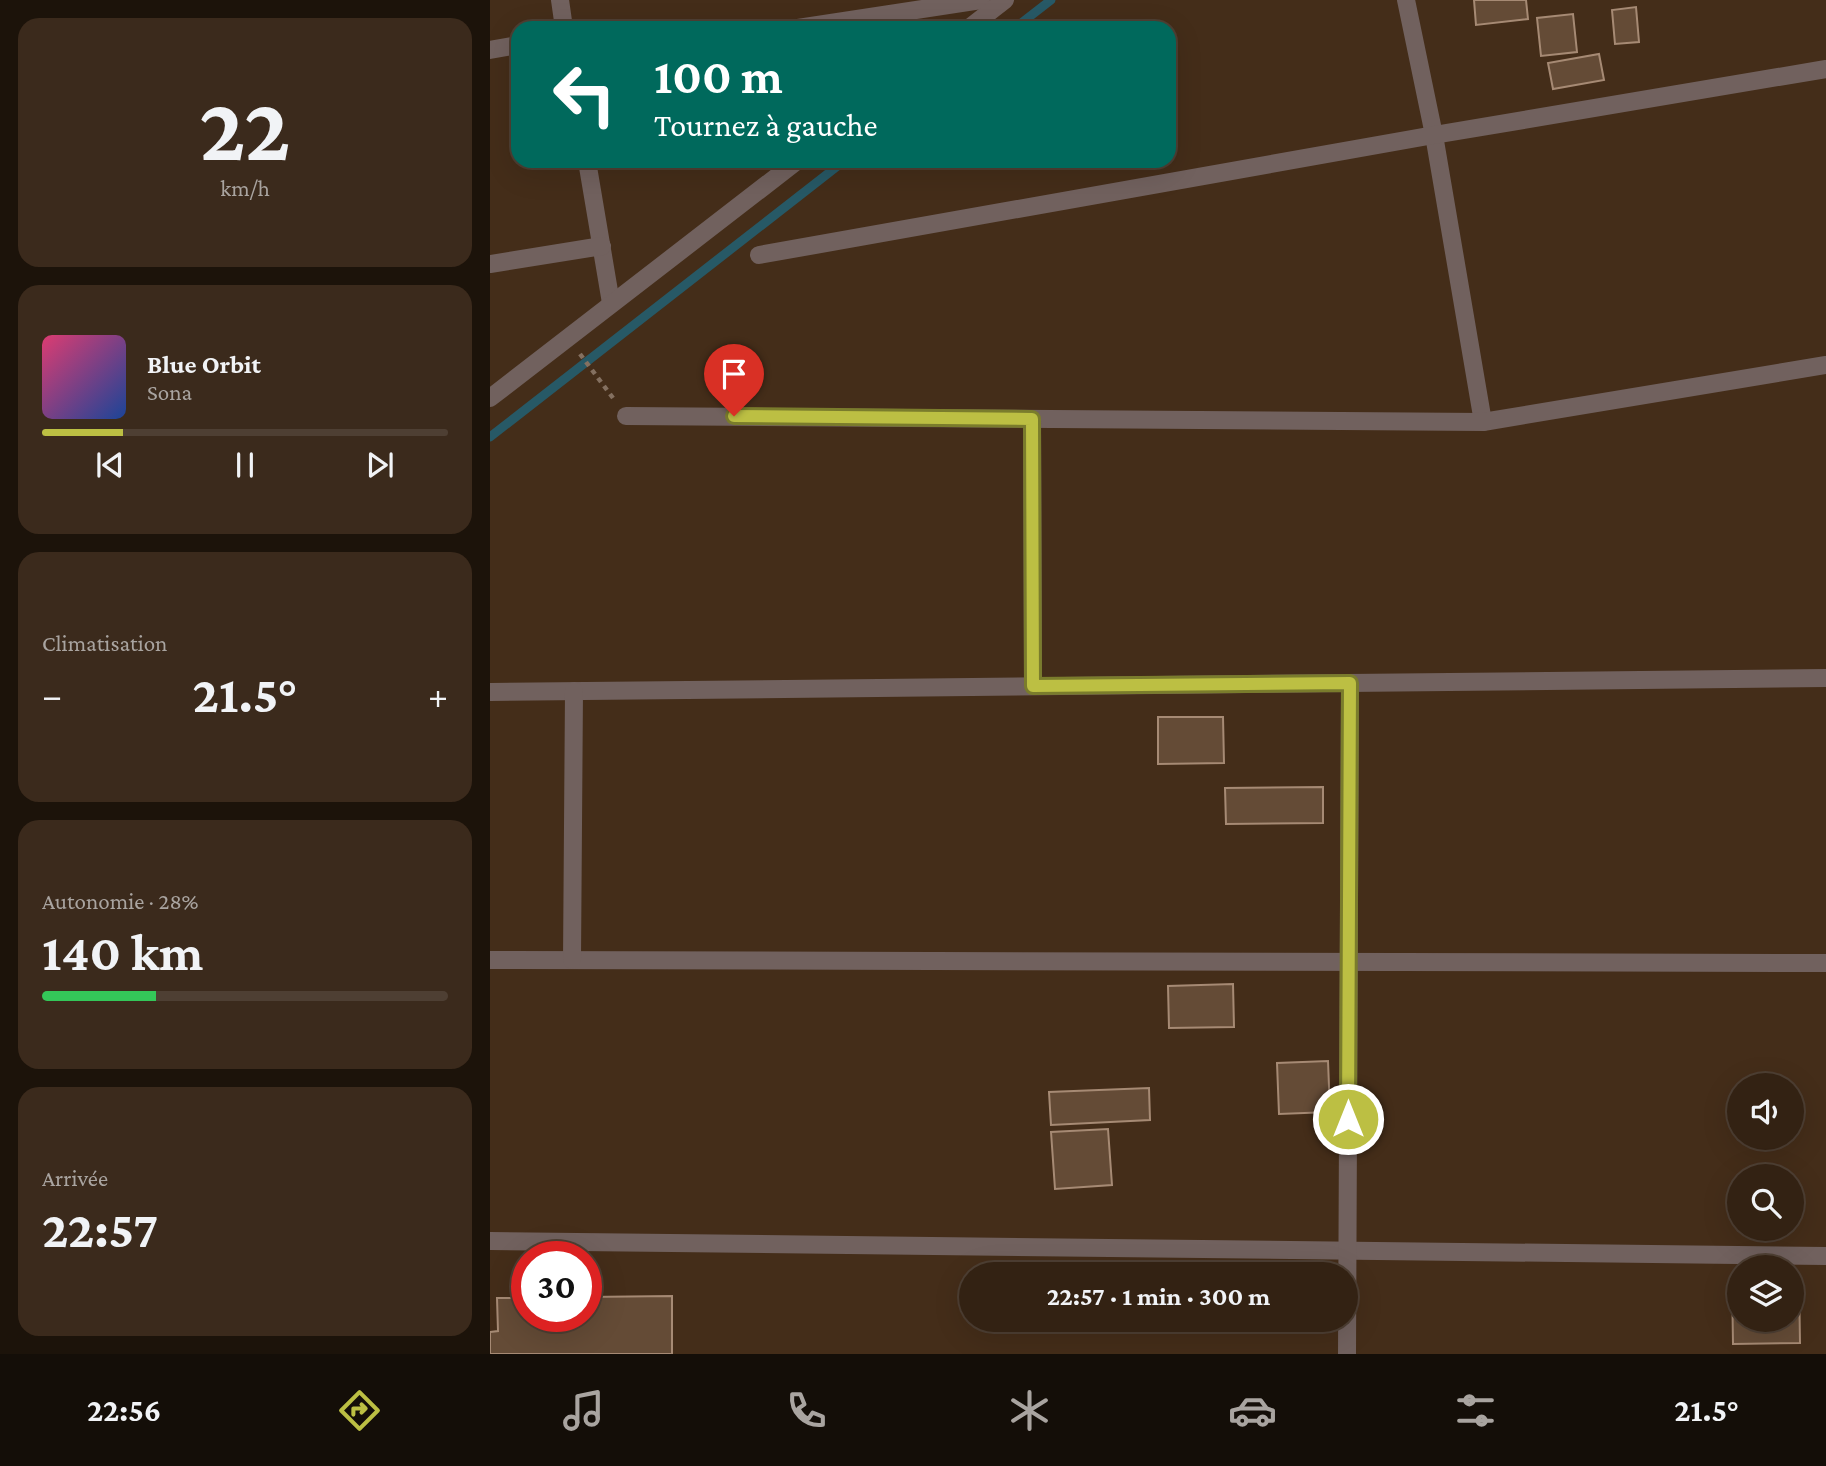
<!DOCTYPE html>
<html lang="fr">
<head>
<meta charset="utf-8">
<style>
	:root { --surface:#332213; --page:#3b2a1c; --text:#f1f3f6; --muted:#a9a4a0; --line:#4e3f33; --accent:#bcbf43 }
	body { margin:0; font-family:"Crimson Pro",serif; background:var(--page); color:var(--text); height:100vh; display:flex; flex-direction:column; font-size:26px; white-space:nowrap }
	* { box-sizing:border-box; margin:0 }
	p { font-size:23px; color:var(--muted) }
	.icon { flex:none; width:38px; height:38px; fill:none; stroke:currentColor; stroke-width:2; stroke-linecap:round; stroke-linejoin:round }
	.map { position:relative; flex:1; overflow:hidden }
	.details { display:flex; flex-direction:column; gap:18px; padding:18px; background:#1c130a; width:490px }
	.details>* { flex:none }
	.hud { position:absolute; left:21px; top:21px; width:665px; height:147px; border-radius:21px; box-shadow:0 7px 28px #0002,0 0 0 2px var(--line); background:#00695c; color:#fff; overflow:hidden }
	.fabs { position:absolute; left:1237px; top:1073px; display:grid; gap:14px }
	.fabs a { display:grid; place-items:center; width:77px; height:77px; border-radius:50%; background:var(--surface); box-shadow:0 7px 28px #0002,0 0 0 2px var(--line); font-size:35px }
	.speed { position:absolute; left:21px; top:1241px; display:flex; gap:14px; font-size:35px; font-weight:700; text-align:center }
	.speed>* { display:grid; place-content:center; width:91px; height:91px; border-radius:50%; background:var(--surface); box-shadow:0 7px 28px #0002,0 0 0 2px var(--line); line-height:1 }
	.speed .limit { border:10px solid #d22; background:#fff; color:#111 }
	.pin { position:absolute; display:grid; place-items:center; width:60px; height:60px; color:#fff; margin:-72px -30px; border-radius:50% 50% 50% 0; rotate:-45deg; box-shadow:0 0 7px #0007 }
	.pin .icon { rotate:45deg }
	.me { position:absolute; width:77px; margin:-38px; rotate:0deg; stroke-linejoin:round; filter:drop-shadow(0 0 5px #0008) }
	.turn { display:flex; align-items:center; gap:24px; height:147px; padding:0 28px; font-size:32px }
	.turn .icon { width:91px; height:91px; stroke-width:2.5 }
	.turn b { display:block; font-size:49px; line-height:60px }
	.big { font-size:52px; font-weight:700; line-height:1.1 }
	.details .widget { flex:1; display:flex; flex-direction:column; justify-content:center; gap:10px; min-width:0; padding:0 24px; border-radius:21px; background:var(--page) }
	.details .dial { align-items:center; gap:0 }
	.dial b { font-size:91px; line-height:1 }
	.song { display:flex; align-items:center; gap:21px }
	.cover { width:84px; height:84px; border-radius:10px; background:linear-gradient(135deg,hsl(340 70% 55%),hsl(220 70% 35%)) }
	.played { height:7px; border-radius:4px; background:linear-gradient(90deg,var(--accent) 20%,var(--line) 20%) }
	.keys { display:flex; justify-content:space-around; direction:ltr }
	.heat { display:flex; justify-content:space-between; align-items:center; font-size:38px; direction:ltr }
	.charge { height:10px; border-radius:5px; background:linear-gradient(90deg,#34c759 28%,var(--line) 0) }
	.trip { position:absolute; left:469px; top:1262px; width:399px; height:70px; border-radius:35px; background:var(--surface); box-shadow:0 7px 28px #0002,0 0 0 2px var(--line); font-weight:700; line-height:70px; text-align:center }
	.tabs { display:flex; height:112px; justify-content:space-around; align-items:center; background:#140e08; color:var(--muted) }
	.tabs .icon { width:49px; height:49px }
	.tabs .active { color:var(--accent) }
	.tabs b { font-size:32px; color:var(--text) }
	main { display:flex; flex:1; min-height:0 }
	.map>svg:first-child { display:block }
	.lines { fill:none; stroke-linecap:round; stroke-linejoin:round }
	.stream { stroke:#275966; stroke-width:9 }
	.building { fill:#644b36; stroke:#a68a74; stroke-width:2 }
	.path { stroke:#847060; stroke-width:4.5; stroke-dasharray:5 5; stroke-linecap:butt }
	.street { stroke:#71615e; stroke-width:18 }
	.route-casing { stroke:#7a7c2c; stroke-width:18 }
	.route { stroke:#bcbf43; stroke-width:12 }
</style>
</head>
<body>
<main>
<section class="details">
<div class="widget dial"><b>22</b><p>km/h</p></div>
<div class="widget">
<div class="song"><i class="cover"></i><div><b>Blue Orbit</b><p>Sona</p></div></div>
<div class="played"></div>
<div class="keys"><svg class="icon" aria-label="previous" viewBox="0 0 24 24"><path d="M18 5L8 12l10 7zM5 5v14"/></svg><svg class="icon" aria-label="pause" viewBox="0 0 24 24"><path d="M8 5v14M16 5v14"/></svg><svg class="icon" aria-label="next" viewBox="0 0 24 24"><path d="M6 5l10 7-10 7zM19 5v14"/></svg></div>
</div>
<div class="widget"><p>Climatisation</p>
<div class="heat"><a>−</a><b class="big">21.5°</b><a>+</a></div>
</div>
<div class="widget"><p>Autonomie · 28%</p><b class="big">140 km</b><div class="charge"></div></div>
<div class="widget"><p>Arrivée</p><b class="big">22:57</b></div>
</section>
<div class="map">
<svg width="1336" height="1354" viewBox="0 0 1336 1354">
	<rect width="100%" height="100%" fill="#442d19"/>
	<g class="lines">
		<g class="stream">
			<polyline points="525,28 561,0"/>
			<polyline points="0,437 354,161"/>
		</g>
	</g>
	<g class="building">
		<polygon points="984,0 1036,0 1038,19 986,25"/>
		<polygon points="1146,7 1149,42 1125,44 1122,10"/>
		<polygon points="1083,14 1087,52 1051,56 1047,18"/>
		<polygon points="1109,54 1114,80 1063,89 1058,63"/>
		<polygon points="668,717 733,717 734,763 668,764"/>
		<polygon points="833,787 833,823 736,824 735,788"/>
		<polygon points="743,984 744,1027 679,1028 678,986"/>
		<polygon points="838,1061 840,1112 789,1114 787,1063"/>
		<polygon points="659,1088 660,1120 561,1125 559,1092"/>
		<polygon points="618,1129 622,1185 565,1189 561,1132"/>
		<polygon points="1302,1279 1309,1279 1310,1343 1243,1344 1242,1280 1250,1280 1250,1320 1302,1320"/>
		<polygon points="182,1296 182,1354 0,1354 0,1332 8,1331 7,1298 37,1298 37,1316 96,1316 96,1297"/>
	</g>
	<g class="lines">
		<polyline class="path" points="90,354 123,398"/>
		<g class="street">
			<polyline points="70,0 74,28"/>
			<polyline points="916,0 944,135 993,422"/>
			<polyline points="308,28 491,0"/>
			<polyline points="479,28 515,0"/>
			<polyline points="0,50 28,45"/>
			<polyline points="97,161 121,303"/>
			<polyline points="269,255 944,135 1336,69"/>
			<polyline points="0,264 112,246"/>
			<polyline points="0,398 307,161"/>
			<polyline points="136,416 993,422 1336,365"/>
			<polyline points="542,419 543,686"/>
			<polyline points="0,692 1336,678"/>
			<polyline points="0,960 1336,963"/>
			<polyline points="82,960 84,691"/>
			<polyline points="0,1241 1336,1256"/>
			<polyline points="857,1354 860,683"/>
		</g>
	</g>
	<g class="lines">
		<defs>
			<polyline id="route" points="244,416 542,419 543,686 860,683 858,1119"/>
		</defs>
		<use href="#route" class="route-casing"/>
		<use href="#route" class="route"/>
	</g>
</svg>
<div class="fabs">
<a><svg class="icon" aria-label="sound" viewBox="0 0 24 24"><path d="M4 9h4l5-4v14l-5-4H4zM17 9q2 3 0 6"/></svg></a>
<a><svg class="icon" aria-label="search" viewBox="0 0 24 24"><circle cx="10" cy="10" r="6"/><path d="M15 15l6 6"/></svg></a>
<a><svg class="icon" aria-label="layers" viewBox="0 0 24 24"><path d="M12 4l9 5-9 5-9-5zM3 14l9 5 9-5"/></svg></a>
</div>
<div class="speed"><div class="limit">30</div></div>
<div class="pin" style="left:244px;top:416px;background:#d93025"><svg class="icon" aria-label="arrive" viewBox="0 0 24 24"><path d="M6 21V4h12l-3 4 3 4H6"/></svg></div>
<svg class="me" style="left:858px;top:1119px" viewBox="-20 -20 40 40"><circle r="17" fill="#bcbf43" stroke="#fff" stroke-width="3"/><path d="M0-11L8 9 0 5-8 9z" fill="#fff"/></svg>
<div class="trip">22:57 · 1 min · 300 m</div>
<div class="hud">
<div class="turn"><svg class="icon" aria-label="left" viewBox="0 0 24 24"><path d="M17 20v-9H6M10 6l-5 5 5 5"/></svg><div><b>100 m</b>Tournez à gauche</div></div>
</div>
</div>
</main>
<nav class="tabs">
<b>22:56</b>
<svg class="icon active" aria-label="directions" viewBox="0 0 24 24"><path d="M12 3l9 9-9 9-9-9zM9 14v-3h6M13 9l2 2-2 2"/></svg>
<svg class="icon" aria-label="music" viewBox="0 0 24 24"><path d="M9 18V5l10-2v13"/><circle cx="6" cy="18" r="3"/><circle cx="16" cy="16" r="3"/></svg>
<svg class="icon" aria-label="phone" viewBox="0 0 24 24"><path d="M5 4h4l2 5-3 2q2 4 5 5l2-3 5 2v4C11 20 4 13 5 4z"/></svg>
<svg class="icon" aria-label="climate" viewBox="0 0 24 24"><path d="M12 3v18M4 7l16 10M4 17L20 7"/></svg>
<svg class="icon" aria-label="car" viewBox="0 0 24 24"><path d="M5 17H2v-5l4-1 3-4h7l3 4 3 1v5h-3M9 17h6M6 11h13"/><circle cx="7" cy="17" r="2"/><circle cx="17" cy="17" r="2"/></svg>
<svg class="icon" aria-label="filters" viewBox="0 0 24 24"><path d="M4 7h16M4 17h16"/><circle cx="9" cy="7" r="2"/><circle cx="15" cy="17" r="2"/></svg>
<b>21.5°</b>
</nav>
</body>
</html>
